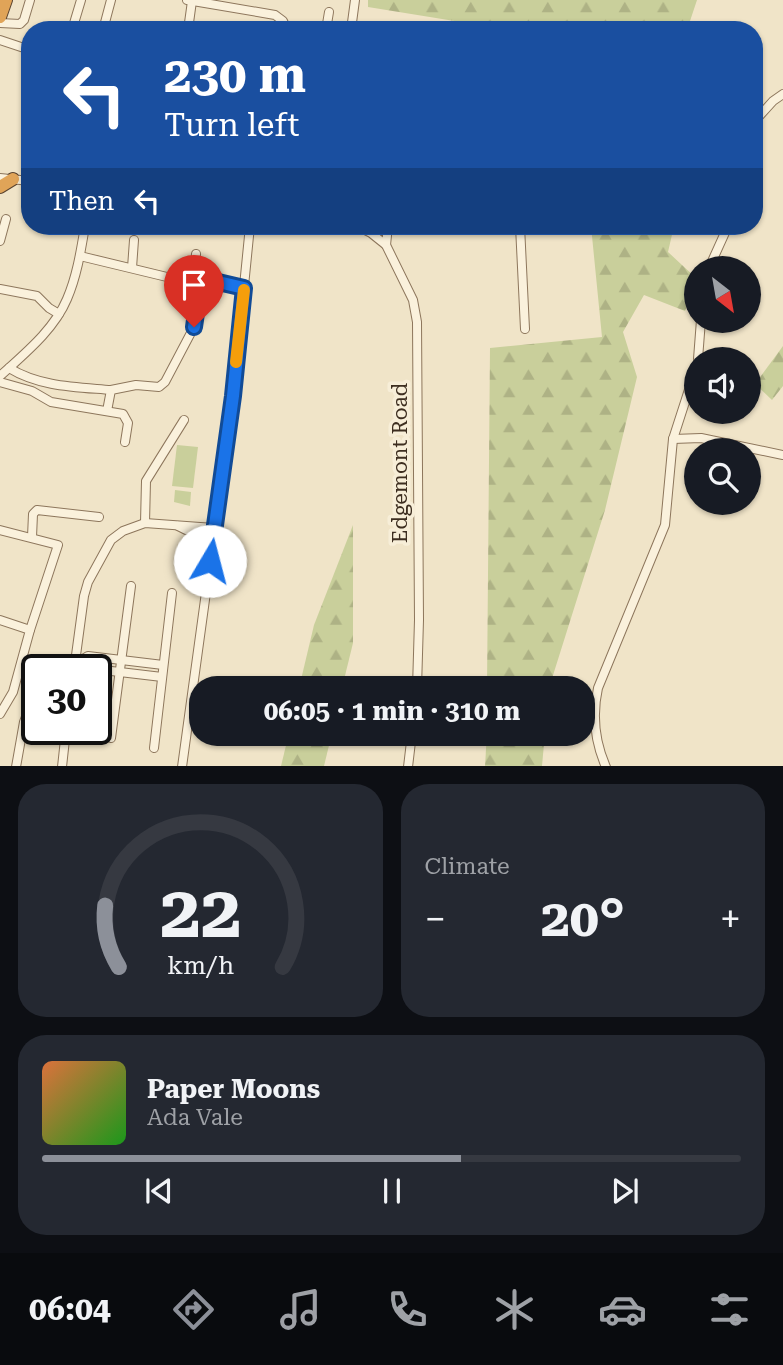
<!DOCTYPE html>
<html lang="en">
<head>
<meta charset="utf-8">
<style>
	:root { --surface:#171b24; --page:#242831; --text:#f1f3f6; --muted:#9ea1a6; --line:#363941; --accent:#8c9099 }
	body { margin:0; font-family:"Roboto Serif",serif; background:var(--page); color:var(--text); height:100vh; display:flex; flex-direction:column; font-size:26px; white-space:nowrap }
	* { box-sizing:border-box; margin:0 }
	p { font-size:23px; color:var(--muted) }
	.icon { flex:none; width:38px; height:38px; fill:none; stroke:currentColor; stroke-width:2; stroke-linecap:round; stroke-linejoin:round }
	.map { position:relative; height:766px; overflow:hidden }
	.side { display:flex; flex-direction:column; gap:18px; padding:18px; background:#0d0f14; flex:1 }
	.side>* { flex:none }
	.guide { position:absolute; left:21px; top:21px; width:742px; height:214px; border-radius:28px; box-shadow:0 2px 5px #0004; background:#1a4fa0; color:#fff; overflow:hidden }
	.needle { width:46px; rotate:149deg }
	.controls { position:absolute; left:684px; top:256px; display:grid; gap:14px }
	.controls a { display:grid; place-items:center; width:77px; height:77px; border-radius:50%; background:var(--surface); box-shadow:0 2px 5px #0004; font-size:35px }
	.speed { position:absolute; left:21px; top:654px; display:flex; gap:14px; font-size:35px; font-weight:700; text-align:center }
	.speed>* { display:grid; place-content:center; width:91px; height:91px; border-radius:50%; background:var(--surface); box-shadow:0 2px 5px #0004; line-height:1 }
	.speed .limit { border:4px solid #111; border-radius:10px; background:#fff; color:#111 }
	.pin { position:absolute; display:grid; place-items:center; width:60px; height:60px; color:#fff; margin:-72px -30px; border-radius:50% 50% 50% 0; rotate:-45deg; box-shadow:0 0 7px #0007 }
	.pin .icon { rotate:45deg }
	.me { position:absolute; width:77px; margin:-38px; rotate:8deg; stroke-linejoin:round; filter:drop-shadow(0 0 5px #0008) }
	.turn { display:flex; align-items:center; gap:24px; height:147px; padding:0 28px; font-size:32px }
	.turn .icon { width:91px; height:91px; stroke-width:2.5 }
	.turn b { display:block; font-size:49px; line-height:60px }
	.then { display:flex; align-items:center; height:66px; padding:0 28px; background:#0003; gap:14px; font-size:26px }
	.big { font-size:52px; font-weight:700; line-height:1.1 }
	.side .tile { flex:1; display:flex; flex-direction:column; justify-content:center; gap:10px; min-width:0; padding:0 24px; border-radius:28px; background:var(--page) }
	.side .dial { align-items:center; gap:0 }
	.dial svg { height:182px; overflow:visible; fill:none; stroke:var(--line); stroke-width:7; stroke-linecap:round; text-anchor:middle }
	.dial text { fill:var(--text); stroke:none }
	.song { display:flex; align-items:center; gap:21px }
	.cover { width:84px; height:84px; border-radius:10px; background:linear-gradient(135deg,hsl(20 70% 55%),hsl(120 70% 35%)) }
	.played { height:7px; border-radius:4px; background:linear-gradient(90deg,var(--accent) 60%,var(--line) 60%) }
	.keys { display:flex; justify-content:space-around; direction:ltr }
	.heat { display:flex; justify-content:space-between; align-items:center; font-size:38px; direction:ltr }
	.side .tiles { flex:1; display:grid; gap:18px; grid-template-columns:1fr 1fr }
	.tile:last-child { grid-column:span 2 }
	.trip { position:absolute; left:189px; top:676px; width:406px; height:70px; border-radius:28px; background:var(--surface); box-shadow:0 2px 5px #0004; font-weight:700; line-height:70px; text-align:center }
	.tabs { display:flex; height:112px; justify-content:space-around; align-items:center; background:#090b0e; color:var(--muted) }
	.tabs .icon { width:49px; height:49px }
	.tabs .selected { color:var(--accent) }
	.tabs b { font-size:32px; color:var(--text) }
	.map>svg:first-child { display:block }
	.grass { fill:#c9cf9b }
	.forest { fill:url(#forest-firs) }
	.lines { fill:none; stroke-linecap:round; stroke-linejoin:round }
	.minor-casing { stroke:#8d765c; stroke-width:10 }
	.highway-casing { stroke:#5b4430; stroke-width:14 }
	.minor { stroke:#faf1dc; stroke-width:8 }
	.highway { stroke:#e0a458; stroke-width:12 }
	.route-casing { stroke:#114b97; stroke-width:18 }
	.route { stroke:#1a73e8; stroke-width:12 }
	.slow { stroke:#f59e0b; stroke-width:12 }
	.labels { text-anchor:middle; stroke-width:7; stroke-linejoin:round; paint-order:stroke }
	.street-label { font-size:21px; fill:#3d2e20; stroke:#f7eed8 }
</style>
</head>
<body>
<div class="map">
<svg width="783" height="767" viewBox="0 0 783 767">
	<defs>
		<pattern id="forest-firs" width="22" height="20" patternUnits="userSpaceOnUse" patternTransform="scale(1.75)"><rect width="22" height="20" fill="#c9cf9b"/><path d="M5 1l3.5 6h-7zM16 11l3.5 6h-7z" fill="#aeb285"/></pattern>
	</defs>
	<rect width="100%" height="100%" fill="#f0e4c8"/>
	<g class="grass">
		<polygon points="177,445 198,447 193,488 172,486"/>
		<polygon points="175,490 191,492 190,506 174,502"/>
	</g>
	<g class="forest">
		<polygon points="368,0 697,0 687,30 510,30 368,7"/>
		<polygon points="591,226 674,226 668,252 696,278 696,287 685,311 644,295 623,332 637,377 605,510 549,688 487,688 490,348 602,337"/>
		<polygon points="783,346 783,386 772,400 755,384"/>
		<polygon points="353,525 353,643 342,688 299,688 314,625"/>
		<polygon points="289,733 332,733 324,766 281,766"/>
		<polygon points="487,733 545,733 542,766 485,766"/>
	</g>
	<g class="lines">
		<defs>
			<g id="minor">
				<polyline points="187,0 275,15 283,21 287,30"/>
				<polyline points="0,23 20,24 24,20 30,0"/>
				<polyline points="72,30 81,0"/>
				<polyline points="103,30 111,0"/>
				<polyline points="188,30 192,1"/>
				<polyline points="326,30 329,12"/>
				<polyline points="351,30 355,0"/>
				<polyline points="0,40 30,50"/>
				<polyline points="754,122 773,101 783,94"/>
				<polyline points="0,178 30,181"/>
				<polyline points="357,226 371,233 386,245 388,226"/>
				<polyline points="520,226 525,329"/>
				<polyline points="0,241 6,219"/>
				<polyline points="386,245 413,300 417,322 419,620 417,688"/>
				<polyline points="80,256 200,285 214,281 244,288"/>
				<polyline points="132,268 134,240"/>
				<polyline points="709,268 728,226"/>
				<polyline points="193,283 196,254"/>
				<polyline points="0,289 37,296 49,308 59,314"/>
				<polyline points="698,359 701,320"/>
				<path d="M9,368C40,387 76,387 111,390"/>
				<path d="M0,376C24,354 54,330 67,299C77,276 81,250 85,226"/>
				<polyline points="0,382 32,391 51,402 123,414 128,423 125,442"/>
				<polyline points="107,411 111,390 136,385 159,387 165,382 194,327 200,285"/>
				<polyline points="673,439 701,438 783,455"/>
				<polyline points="145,523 146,481 184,420"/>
				<polyline points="178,526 186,530 213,534"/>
				<polyline points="0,530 58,545 30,630 13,692 0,714"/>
				<polyline points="32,537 33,514 37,510 99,517"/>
				<polyline points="0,620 30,630"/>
				<polyline points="75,664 88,656 163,665"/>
				<path d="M48,670C62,663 71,663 86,668L162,677"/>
				<polyline points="74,670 84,596 88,582 111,540 123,531 145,523 214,528"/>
				<polyline points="111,738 131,586"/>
				<polyline points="154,748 172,593"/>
				<polyline points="16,767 24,722 37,688"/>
				<polyline points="62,767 66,730"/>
				<polyline points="182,767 233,396 250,226"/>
				<polyline points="408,767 412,733"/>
				<path d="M606,767C595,742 592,715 598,688L665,525L673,439L696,368"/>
			</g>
			<g id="highway">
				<polyline points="0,17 6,0"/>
				<polyline points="0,187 13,179"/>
			</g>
		</defs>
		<use href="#minor" class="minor-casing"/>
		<use href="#highway" class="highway-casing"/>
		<use href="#minor" class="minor"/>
		<use href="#highway" class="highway"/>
	</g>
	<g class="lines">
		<defs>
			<polyline id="route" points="194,327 200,285 214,281 244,288 233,396 210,561"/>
		</defs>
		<use href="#route" class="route-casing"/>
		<use href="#route" class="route"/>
		<polyline class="slow" points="236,362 244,290"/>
	</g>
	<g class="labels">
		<g class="street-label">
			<text transform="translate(400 463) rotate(-90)" y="7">Edgemont Road</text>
		</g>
	</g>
</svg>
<div class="controls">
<a><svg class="needle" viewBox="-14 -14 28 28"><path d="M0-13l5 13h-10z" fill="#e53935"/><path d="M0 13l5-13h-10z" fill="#9ea1a6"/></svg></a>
<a><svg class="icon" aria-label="sound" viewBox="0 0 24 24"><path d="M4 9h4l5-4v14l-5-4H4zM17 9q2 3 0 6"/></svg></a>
<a><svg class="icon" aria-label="search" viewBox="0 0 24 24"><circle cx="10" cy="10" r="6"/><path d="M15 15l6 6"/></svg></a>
</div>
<div class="speed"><div class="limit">30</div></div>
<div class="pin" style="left:194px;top:327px;background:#d93025"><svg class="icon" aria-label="arrive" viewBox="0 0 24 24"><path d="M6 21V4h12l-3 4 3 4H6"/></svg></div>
<svg class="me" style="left:210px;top:561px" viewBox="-20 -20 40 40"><circle r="19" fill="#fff"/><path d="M0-13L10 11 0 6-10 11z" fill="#1a73e8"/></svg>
<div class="trip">06:05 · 1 min · 310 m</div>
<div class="guide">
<div class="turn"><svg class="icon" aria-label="left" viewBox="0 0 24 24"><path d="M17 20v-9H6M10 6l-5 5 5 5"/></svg><div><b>230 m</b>Turn left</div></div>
<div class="then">Then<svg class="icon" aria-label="left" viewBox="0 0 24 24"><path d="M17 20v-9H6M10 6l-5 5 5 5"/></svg></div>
</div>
</div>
<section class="side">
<div class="tiles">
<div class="tile dial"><svg viewBox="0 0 100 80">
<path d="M14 69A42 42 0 1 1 86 69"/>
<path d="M14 69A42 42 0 0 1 8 42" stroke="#8c9099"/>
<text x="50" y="56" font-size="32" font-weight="700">22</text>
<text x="50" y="72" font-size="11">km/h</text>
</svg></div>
<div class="tile"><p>Climate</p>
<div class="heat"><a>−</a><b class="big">20°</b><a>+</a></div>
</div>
<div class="tile">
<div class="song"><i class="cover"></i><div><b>Paper Moons</b><p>Ada Vale</p></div></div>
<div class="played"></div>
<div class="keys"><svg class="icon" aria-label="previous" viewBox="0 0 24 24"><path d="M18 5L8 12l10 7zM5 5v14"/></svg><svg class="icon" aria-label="pause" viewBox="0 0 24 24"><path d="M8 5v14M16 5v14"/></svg><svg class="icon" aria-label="next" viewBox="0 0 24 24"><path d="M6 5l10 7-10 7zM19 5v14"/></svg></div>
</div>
</div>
</section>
<nav class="tabs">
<b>06:04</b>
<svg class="icon selected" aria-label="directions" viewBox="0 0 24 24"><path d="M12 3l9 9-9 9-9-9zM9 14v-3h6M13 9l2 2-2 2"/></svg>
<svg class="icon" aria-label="music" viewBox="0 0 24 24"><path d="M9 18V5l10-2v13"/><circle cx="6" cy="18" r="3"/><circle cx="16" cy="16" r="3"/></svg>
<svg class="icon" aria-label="phone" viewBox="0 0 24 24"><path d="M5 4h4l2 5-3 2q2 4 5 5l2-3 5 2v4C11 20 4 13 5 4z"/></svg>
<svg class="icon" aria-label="climate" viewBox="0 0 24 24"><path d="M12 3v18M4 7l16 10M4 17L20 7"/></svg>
<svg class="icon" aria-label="car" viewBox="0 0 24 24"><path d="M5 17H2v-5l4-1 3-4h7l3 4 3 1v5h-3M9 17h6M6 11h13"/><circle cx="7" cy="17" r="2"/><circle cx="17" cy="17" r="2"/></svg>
<svg class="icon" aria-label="filters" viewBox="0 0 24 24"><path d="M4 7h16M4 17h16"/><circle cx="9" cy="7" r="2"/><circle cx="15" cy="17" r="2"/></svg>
</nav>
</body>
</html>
